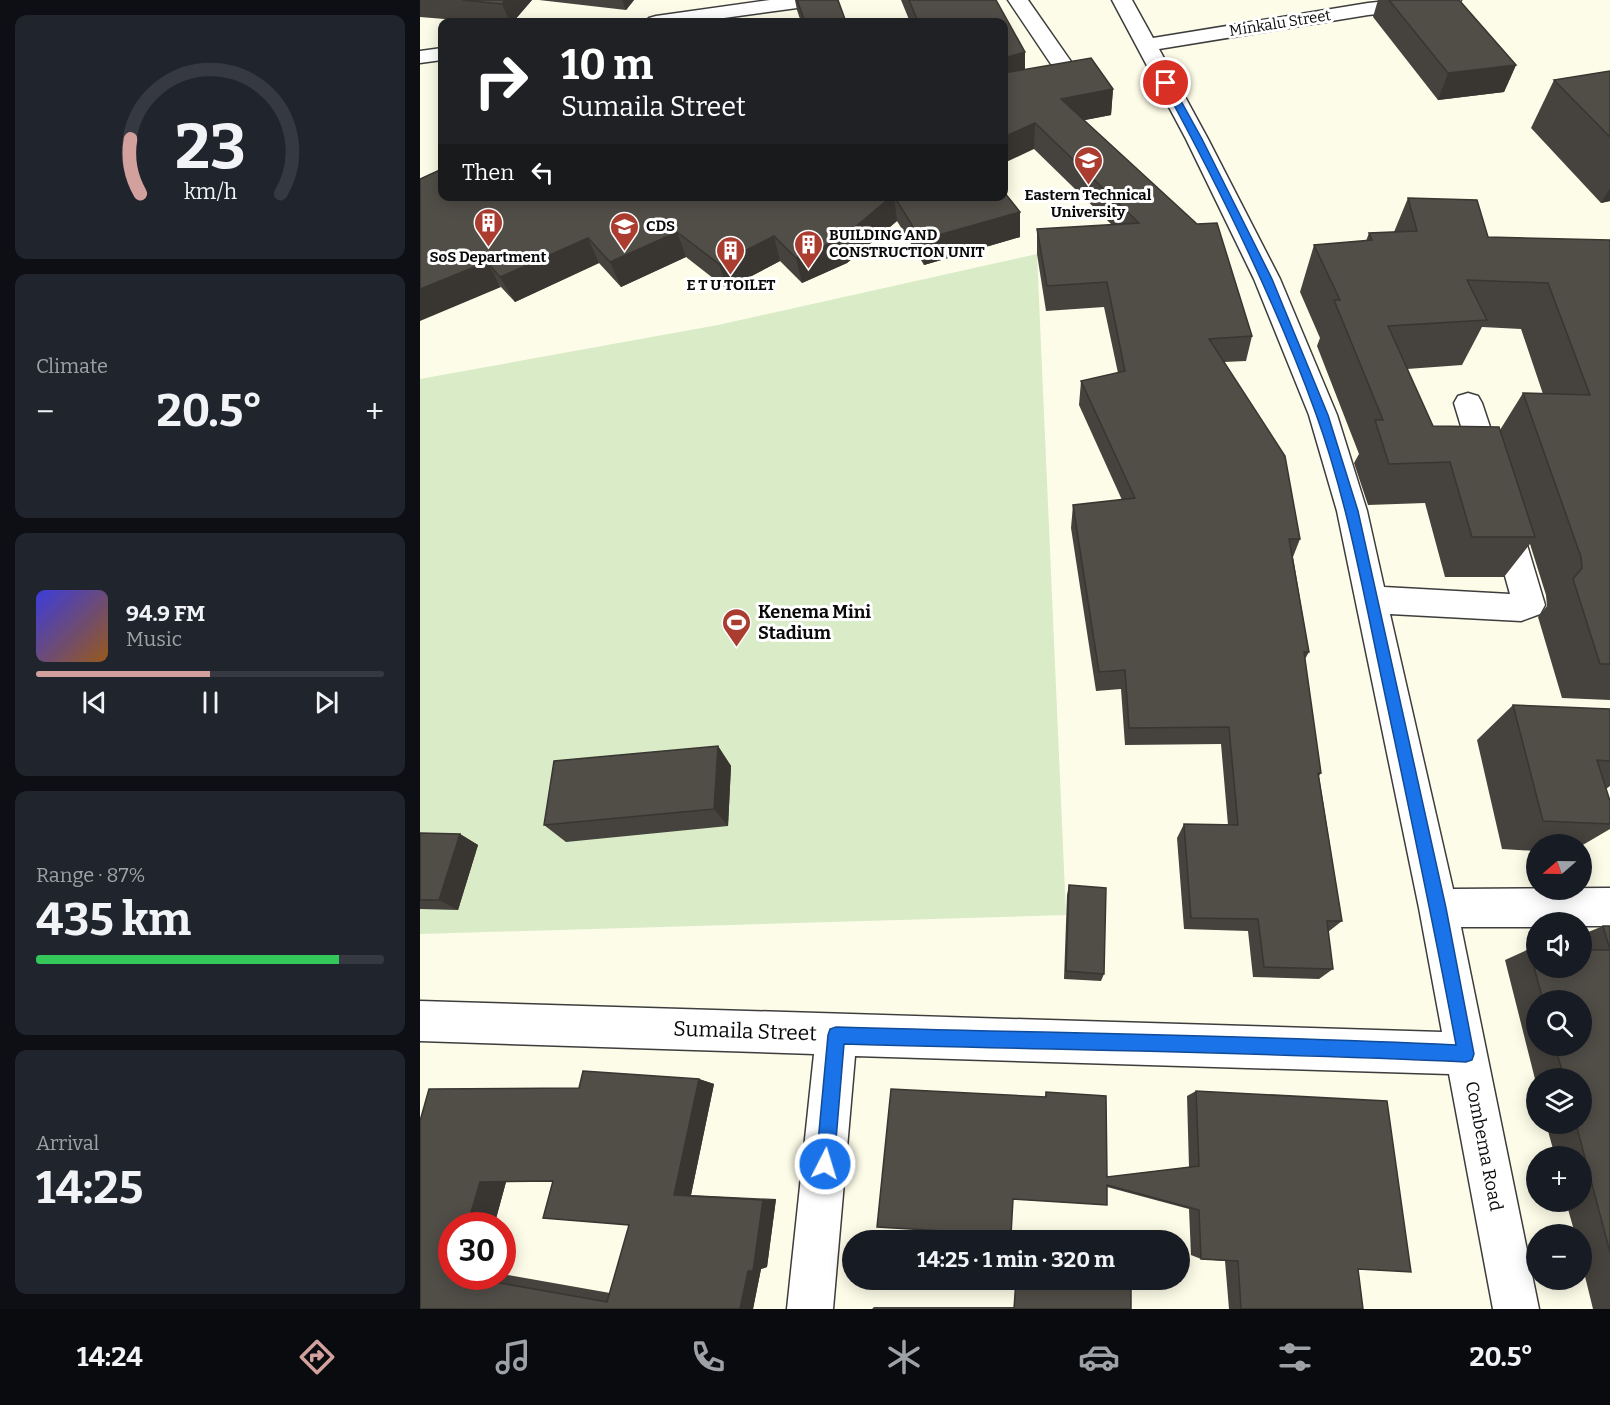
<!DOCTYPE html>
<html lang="en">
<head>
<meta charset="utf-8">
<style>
	:root { --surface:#171b24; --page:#20242c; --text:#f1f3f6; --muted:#9ea1a6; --line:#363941; --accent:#d2a19d }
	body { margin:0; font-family:Bitter,serif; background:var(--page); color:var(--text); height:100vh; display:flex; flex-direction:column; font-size:22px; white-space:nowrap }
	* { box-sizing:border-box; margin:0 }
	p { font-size:20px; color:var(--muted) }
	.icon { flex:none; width:33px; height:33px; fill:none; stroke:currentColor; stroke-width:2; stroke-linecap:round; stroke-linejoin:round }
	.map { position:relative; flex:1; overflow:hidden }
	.drawer { display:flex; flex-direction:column; gap:15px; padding:15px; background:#0d0f14; width:420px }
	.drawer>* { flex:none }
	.top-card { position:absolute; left:18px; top:18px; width:570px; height:183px; border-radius:12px; box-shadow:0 3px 15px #0003; background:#202124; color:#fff; overflow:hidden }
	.needle { width:39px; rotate:250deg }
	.buttons { position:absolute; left:1106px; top:834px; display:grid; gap:12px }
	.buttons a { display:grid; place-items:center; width:66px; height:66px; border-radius:50%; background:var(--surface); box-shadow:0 3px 15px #0003; font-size:30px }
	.speed { position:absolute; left:18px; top:1212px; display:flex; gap:12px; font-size:30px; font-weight:700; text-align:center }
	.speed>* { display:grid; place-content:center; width:78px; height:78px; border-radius:50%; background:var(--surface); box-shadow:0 3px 15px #0003; line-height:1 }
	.speed .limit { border:9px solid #d22; background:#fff; color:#111 }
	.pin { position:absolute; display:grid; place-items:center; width:51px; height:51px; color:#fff; margin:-26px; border:3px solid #fff; border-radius:50%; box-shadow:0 2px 6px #0007 }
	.me { position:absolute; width:66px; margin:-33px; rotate:5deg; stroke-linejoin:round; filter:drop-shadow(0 0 4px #0008) }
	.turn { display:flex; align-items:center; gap:21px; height:126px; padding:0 24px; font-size:27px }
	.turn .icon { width:78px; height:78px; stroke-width:2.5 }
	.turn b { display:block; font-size:42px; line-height:51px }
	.then { display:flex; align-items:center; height:57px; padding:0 24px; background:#0003; gap:12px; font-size:22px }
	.big { font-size:45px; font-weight:700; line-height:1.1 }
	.drawer .widget { flex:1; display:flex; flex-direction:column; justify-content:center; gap:9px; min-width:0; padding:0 21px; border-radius:12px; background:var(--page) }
	.drawer .dial { align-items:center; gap:0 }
	.dial svg { height:156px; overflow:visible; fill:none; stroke:var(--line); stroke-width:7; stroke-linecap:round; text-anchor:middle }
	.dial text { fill:var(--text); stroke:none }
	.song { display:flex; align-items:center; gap:18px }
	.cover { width:72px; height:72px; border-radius:9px; background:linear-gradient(135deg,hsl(240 70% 55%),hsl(30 70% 35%)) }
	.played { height:6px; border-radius:3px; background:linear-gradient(90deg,var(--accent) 50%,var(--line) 50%) }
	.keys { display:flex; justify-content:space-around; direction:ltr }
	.heat { display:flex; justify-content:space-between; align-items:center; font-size:33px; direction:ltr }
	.charge { height:9px; border-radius:4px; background:linear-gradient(90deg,#34c759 87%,var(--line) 0) }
	.trip { position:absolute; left:422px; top:1230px; width:348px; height:60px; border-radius:30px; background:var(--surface); box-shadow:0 3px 15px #0003; font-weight:700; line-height:60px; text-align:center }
	.tab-bar { display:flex; height:96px; justify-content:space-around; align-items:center; background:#090b0e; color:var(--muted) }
	.tab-bar .icon { width:42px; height:42px }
	.tab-bar .on { color:var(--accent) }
	.tab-bar b { font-size:27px; color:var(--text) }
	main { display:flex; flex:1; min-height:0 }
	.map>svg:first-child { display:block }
	.pitch { fill:#d9ebc7 }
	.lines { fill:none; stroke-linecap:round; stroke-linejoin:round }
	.minor-casing { stroke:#3d3d3d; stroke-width:3 }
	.minor { fill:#fff; fill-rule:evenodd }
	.wall { fill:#46423d; fill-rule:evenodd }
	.shaded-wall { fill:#393632 }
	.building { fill:#514d47; stroke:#393632; stroke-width:1.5; fill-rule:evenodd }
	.route { fill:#1a73e8; stroke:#114b97; stroke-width:1.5 }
	.labels { text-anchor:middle; stroke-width:6; stroke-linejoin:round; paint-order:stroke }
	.far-street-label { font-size:15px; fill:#0a0a0a; stroke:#fff }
	.far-poi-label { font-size:15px; font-weight:bold; fill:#0a0a0a; stroke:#fff }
	.poi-label { font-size:18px; font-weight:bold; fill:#0a0a0a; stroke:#fff; text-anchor:start }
	.street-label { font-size:18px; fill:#0a0a0a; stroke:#fff }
	.near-street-label { font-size:21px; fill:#0a0a0a; stroke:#fff }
</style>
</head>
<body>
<main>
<section class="drawer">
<div class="widget dial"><svg viewBox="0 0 100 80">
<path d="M14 69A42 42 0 1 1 86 69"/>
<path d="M14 69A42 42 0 0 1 9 41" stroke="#d2a19d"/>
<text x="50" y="56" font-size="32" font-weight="700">23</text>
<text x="50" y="72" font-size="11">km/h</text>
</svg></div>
<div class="widget"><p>Climate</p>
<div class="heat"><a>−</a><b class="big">20.5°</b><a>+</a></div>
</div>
<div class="widget">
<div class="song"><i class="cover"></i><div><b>94.9 FM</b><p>Music</p></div></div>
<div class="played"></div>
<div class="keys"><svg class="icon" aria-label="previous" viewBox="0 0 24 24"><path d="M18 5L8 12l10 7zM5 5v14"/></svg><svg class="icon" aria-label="pause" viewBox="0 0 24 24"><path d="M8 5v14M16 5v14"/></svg><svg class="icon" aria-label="next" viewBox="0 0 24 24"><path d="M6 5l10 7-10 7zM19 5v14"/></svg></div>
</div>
<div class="widget"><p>Range · 87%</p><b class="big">435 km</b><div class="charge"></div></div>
<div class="widget"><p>Arrival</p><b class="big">14:25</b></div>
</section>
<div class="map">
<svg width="1190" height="1309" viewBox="0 0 1190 1309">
	<rect width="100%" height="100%" fill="#fdfce8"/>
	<polygon class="pitch" points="617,254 646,915 0,934 0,379 298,325"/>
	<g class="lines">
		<defs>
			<g id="minor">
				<polygon points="350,0 402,0 399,4 392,6 275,22 226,22 229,18 236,16"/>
				<polygon points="588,0 608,0 659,73 652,83 584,97 584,85 637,73"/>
				<polygon points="692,0 712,0 733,38 948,3 977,0 1041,0 1038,4 1031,6 948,15 739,49 788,139 860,279 917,415 947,511 964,587 1090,594 1069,518 1073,510 1084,506 1095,510 1099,518 1125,605 1120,614 1101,621 970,614 1033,889 1190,888 1190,926 1161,926 1161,922 1116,922 1116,927 1041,927 1119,1309 1073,1309 1029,1074 435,1056 413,1309 367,1309 394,1054 0,1041 0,1001 1022,1032 999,908 917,511 889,415 834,279 766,139"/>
				<polygon points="22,48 22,60 0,63 0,51"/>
				<polygon points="1048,393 1058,396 1062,403 1084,469 1079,477 1069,480 1059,477 1054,469 1034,403 1038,396"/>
			</g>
		</defs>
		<use href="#minor" class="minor-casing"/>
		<use href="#minor" class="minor"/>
	</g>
	<g class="wall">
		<polygon points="0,0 112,0 93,22 61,22 0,17"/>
		<polygon points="119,0 214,0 206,10"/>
		<polygon points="375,0 418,0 426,22 381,22 377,10"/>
		<polygon points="481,0 576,0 605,69 693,89 691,115 664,120 832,336 826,361 804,362 880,539 873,557 889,652 885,659 901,773 899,776 922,921 908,932 913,969 899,979 833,977 828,931 764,929 757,838 764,824 808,825 801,744 705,745 701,689 676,691 651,528 653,505 702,500 659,405 661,381 698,373 684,307 626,311 617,254 617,229 692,225 614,149 584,22 490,22"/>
		<polygon points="958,0 1039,0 1096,65 1084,92 1018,100 953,17"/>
		<polygon points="1190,71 1190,201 1181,203 1111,128 1134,80"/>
		<polygon points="22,196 584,196 600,237 504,265 477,221 427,263 382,283 360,261 307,289 266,257 201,287 179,263 95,302 81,287"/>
		<path d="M988,198L1068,237L1190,240V700L1142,698L1118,617L1127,606L1126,595L1110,544L1084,577H1025L1005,503L948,505L934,463L939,454L897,346L900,338L880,292L894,245L946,241L949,233L974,232ZM1062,327L1101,329L1123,394L1103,393L1080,430L1013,426L987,369L1042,365Z"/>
		<polygon points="1093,705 1190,709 1190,786 1186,789 1190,801 1190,829 1161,846 1161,844 1116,844 1116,851 1082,849 1057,740"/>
		<polygon points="298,746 311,766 308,826 146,842 124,825"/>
		<polygon points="0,833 40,834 58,845 38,910 0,909"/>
		<polygon points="649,885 684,974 681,981 644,979 647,895"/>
		<path d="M1183,926H1190V1309H1173L1161,1260V1234H1155L1146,1202H1161V1156H1135L1126,1124H1161V1078H1116V1083L1085,960L1109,949L1161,968V935ZM1116,1000H1161V1046H1116Z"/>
		<path d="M279,1079L294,1084L271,1195L356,1199L347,1267L341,1269L333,1309H0V1121L159,1088ZM86,1182H133L209,1225L190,1293L82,1274V1276H32V1226H74Z"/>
		<polygon points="776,1091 938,1269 943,1309 809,1309 805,1261 781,1259 771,1255 769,1209 687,1187 593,1199 457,1227 625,1097 626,1092 687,1177 769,1167 767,1096"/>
		<polygon points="454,1307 594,1307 711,1309 452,1309"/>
	</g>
	<g class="shaded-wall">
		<polygon points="85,0 112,0 93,22 90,22 82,4"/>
		<polygon points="202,0 214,0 206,10"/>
		<polygon points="605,52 605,78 584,83 584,58"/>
		<polygon points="1096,65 1084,92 1018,100 1028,73"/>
		<polygon points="693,89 691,115 640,125 641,99"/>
		<polygon points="615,123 614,149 584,163 584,137"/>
		<polygon points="1190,188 1190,201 1181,203"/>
		<polygon points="472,196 474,196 477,221 427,263 382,283 376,258"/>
		<polygon points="600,212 600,237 504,265 501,240"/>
		<polygon points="257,232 266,257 201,287 190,262"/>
		<polygon points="354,236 360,261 307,289 299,264"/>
		<polygon points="168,238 179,263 95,302 80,277"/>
		<polygon points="67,262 81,287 0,321 0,289"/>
		<polygon points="298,746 311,766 308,826 294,809"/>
		<polygon points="40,834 58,845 38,910 19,900"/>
		<polygon points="279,1079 294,1084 271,1195 254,1195"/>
		<polygon points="60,1182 86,1182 74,1226 47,1226"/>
		<polygon points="356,1199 347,1267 341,1269 333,1309 320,1309 343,1200"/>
	</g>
	<g class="building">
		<polygon points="42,0 85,0 82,4"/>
		<polygon points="377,0 418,0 426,22 385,22"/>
		<polygon points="489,0 576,0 605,52 584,58 584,22 498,22"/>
		<polygon points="969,0 1039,0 1096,65 1028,73"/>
		<polygon points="671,58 693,89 641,99 777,224 797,223 832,336 789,339 865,456 880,539 869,539 889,652 884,652 901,773 898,773 922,921 907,921 913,969 844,967 838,919 771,918 764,824 818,825 809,727 709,728 705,670 679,672 653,505 715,498 661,381 705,371 687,282 627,286 617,229 719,223 615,123 584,137 584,73"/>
		<polygon points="1190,71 1190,137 1134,80"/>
		<polygon points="22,169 22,196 472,196 422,238 376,258 354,236 299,264 257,232 190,262 168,238 80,277 67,262 0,289 0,179"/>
		<polygon points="584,192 600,212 501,240 474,196 584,196"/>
		<polygon points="988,198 1057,200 1068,237 1190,240 1190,664 1180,664 1153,579 1162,568 1161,557 1103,393 1170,395 1128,283 1047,280 1067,320 968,326 1013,426 1079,427 1115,537 1052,537 1030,462 969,464 955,420 963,420 914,300 920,300 894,245 952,240 949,233 997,231"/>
		<polygon points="1093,705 1190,709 1190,761 1177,760 1190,801 1190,824 1123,821"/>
		<polygon points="298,746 294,809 124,825 134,761"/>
		<polygon points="0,833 40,834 19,900 0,900"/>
		<polygon points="649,885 686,888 684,974 646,971"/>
		<polygon points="1183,926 1190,926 1190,1252 1156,1124 1161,1124 1161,1078 1144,1078 1135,1046 1161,1046 1161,1000 1123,1000 1109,949 1116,949 1116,968 1161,968 1161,950 1190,950"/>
		<path d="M163,1071L279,1079L254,1195L343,1200L333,1271H328L320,1309H0V1121L9,1089L159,1088ZM133,1181L123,1218L209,1225L187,1302L41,1276H32V1226H47L60,1182Z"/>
		<polygon points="471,1089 626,1097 626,1092 686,1096 687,1177 779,1166 776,1091 967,1101 991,1272 938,1269 943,1309 821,1309 818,1261 781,1259 779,1210 687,1185 687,1205 593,1199 591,1235 457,1227"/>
		<polygon points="596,1280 711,1280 711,1309 594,1309"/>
	</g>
	<path class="route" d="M743,81L751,83L782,139L852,279L908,415L938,511L1026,908L1054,1054L1052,1060L1046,1062C839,1052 631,1050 424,1044L414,1164L411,1171L405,1173L399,1171L396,1164L408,1035L410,1029L416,1027C623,1033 829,1035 1036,1045C1013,919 986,795 960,671C942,585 926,497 896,414C855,300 800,189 742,83Z"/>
	<defs>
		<symbol id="university-pin" viewBox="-11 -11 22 30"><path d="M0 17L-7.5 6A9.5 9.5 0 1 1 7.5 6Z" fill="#ab3d30" stroke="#fff"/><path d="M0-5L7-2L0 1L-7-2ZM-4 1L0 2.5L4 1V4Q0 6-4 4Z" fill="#fff"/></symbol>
		<symbol id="building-pin" viewBox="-11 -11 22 30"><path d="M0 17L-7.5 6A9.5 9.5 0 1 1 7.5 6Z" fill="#ab3d30" stroke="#fff"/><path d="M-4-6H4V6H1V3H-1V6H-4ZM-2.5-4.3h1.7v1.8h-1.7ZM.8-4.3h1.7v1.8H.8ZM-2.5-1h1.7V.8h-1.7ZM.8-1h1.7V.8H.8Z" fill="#fff"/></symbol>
		<symbol id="stadium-pin" viewBox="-11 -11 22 30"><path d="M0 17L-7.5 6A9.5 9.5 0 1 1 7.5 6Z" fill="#ab3d30" stroke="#fff"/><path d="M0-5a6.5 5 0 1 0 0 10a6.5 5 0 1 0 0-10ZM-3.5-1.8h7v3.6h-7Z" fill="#fff"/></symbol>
	</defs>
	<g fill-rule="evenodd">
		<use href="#university-pin" x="652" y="144" width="33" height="45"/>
		<use href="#building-pin" x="52" y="206" width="33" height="45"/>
		<use href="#university-pin" x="188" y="210" width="33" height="45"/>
		<use href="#building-pin" x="372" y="228" width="33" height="45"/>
		<use href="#building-pin" x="294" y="234" width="33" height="45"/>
		<use href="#stadium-pin" x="300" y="606" width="33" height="45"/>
	</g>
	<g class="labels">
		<g class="far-street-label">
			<text transform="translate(860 23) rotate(-9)" y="5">Minkalu Street</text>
		</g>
		<g class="far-poi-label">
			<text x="668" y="200">Eastern Technical<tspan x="668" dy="17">University</tspan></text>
			<text x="226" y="231" text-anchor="start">CDS</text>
			<text x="409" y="240" text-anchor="start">BUILDING AND<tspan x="409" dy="17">CONSTRUCTION UNIT</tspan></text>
			<text x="68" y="262">SoS Department</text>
			<text x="311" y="290">E T U TOILET</text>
		</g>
		<g class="poi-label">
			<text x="338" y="618">Kenema Mini<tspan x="338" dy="21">Stadium</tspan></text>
		</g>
		<g class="street-label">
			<text transform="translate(1064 1146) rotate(79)" y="6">Combema Road</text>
		</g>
		<g class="near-street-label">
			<text transform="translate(325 1031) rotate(2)" y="7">Sumaila Street</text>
		</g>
	</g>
</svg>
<div class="buttons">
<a><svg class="needle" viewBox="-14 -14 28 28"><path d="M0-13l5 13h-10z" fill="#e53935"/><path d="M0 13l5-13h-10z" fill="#9ea1a6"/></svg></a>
<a><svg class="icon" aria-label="sound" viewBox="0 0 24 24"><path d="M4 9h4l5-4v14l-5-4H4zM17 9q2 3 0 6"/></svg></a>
<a><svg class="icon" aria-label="search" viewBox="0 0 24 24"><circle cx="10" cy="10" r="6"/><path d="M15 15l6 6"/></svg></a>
<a><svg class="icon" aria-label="layers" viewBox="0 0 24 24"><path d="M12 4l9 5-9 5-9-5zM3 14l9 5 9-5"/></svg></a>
<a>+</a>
<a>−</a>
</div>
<div class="speed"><div class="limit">30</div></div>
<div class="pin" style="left:746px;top:83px;background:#d93025"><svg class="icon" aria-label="arrive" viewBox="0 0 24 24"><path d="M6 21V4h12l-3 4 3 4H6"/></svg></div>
<svg class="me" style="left:405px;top:1164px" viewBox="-20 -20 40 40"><circle r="17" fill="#1a73e8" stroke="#fff" stroke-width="3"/><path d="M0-11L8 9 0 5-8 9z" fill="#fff"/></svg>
<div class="trip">14:25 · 1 min · 320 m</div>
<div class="top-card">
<div class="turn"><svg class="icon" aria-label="right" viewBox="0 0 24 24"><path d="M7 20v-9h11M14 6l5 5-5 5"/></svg><div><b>10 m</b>Sumaila Street</div></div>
<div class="then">Then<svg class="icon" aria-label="left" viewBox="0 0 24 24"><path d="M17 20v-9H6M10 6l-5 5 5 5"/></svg></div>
</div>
</div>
</main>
<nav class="tab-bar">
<b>14:24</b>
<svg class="icon on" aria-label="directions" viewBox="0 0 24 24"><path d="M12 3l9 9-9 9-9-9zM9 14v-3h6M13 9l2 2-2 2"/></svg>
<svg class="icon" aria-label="music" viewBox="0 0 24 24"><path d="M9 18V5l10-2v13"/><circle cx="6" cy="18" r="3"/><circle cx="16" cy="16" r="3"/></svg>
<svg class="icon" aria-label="phone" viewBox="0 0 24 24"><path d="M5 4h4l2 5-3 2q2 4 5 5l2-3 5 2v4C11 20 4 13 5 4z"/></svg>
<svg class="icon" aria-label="climate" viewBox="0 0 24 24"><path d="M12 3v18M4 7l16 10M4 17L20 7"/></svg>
<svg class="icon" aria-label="car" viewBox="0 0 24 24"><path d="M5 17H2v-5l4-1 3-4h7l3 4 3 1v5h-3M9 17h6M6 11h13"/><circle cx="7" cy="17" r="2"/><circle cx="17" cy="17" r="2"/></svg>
<svg class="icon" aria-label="filters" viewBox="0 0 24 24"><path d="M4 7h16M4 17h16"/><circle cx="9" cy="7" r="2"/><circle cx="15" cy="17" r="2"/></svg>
<b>20.5°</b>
</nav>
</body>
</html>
